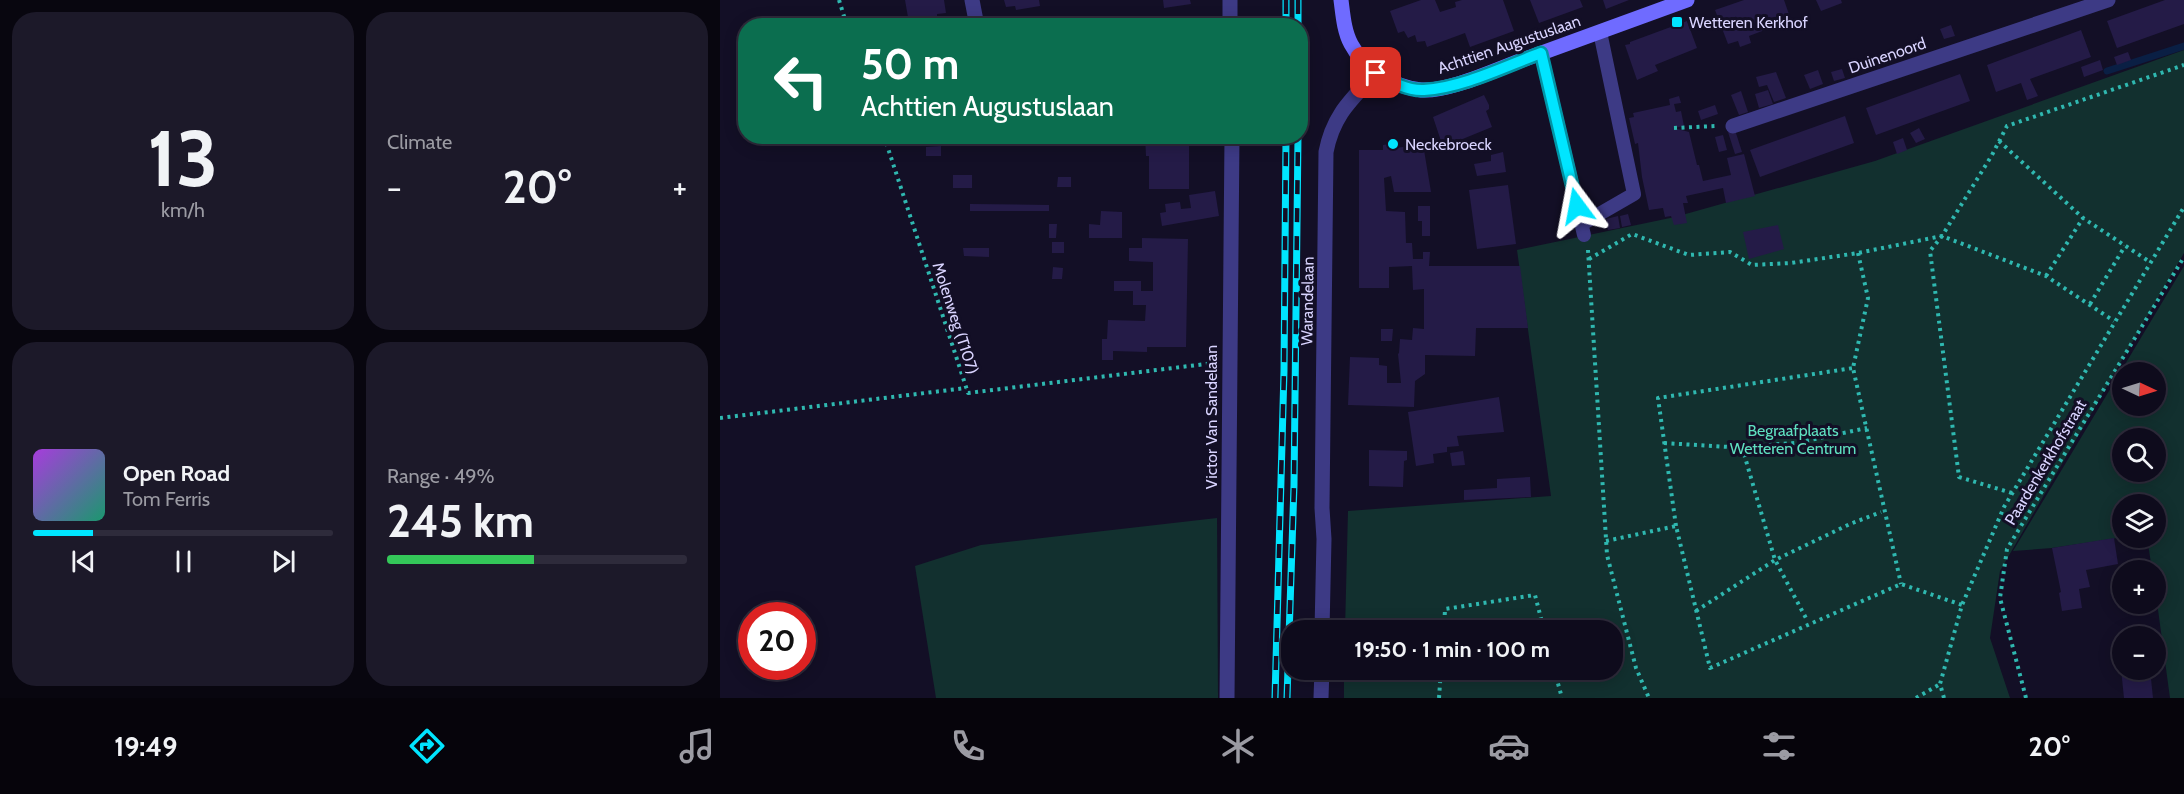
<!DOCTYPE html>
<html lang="en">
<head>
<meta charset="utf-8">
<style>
	:root { --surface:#0e0b1c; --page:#1c1929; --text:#f1f3f6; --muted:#9b9ba3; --line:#2e2b3b; --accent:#00e5ff }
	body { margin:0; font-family:Cabin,sans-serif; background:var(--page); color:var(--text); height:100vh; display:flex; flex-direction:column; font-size:22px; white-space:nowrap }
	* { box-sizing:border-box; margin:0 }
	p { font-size:20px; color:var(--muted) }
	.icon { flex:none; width:33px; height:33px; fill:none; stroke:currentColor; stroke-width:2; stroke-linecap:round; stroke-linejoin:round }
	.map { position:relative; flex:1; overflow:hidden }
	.side { display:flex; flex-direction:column; gap:12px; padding:12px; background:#08060f; width:720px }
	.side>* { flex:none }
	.top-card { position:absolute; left:18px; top:18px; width:570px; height:126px; border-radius:24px; box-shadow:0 3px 15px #0003,0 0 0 2px var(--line); background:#0b6e4f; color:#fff; overflow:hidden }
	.needle { width:39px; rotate:94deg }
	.controls { position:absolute; left:1392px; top:362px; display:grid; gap:12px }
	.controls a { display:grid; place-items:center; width:54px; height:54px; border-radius:50%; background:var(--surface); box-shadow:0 3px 15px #0003,0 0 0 2px var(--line); font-size:30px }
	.speed { position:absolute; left:18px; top:602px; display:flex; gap:12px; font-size:30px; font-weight:700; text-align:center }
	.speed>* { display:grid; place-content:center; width:78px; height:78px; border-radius:50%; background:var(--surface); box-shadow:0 3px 15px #0003,0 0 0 2px var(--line); line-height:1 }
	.speed .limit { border:9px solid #d22; background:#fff; color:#111 }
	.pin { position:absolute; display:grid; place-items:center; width:51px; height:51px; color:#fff; margin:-26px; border-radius:12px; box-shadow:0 3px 9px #0006 }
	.me { position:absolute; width:66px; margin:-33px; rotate:347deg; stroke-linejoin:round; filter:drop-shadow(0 0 4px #0008) }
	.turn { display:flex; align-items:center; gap:21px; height:126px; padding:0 24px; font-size:27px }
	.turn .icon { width:78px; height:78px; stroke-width:2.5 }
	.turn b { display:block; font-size:42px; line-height:51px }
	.big { font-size:45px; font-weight:800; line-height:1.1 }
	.side .tile { flex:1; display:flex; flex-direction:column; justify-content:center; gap:9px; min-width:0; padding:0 21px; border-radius:24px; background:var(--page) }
	.side .dial { align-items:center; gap:0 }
	.dial b { font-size:78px; line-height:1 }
	.song { display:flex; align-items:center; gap:18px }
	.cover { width:72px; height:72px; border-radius:9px; background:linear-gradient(135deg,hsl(280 70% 55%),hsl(160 70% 35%)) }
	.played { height:6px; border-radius:3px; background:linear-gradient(90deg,var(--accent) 20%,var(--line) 20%) }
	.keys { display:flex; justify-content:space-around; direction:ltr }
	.heat { display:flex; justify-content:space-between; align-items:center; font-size:33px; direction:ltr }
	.charge { height:9px; border-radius:4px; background:linear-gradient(90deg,#34c759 49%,var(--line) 0) }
	.side .tiles { flex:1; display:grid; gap:12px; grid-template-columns:repeat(2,1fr) }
	.trip { position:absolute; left:561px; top:620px; width:342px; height:60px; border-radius:24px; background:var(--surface); box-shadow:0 3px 15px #0003,0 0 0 2px var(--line); font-weight:800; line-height:60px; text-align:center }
	.dock { display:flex; height:96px; justify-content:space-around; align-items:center; background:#06040b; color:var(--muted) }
	.dock .icon { width:42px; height:42px }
	.dock .selected { color:var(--accent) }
	.dock b { font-size:27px; color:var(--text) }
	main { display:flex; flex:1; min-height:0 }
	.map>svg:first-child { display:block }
	.green { fill:#12302f; fill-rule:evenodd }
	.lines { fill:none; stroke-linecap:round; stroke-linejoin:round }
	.stream { stroke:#0a1f44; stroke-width:7 }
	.building { fill:#241b47 }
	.path { stroke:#2fb8b0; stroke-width:4; stroke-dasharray:3 4.5; stroke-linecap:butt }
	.lane { stroke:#3d3a85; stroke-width:14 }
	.street { stroke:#3d3a85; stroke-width:15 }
	.secondary { stroke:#6f6bff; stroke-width:15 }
	.rail-casing { stroke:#00e5ff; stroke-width:7 }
	.rail { stroke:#130f26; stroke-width:4.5; stroke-dasharray:14; stroke-linecap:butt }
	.route-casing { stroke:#0095a6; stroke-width:15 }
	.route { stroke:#00e5ff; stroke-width:10 }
	.poi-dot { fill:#00e5ff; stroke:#130f26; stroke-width:2 }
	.labels { text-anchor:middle; stroke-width:6; stroke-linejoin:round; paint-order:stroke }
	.poi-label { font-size:16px; fill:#d9d4ff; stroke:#130f26; text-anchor:start }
	.street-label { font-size:16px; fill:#d9d4ff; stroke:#130f26 }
	.park-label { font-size:16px; fill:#5fe0c0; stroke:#130f26 }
</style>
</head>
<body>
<main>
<section class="side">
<div class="tiles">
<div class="tile dial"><b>13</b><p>km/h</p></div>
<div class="tile"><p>Climate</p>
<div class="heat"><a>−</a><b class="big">20°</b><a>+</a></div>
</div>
<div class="tile">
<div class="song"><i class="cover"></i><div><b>Open Road</b><p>Tom Ferris</p></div></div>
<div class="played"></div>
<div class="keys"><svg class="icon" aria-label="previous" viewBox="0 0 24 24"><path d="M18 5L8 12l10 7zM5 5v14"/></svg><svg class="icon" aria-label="pause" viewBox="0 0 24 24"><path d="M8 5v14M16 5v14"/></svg><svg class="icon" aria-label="next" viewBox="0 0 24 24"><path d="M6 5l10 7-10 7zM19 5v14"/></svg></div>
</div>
<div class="tile"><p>Range · 49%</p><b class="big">245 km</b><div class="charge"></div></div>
</div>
</section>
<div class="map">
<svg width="1464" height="698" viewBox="0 0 1464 698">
	<rect width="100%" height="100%" fill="#130f26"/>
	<g class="green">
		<polygon points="1464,50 1464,253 1280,571 1270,638 1290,698 624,698 624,669 892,669 892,630 625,630 628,511 831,496 797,250 955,217 1155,161"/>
		<path d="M1464,266V698H1450L1436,595V570H1432L1427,537H1436V504H1402L1404,537L1332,548L1293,551ZM1402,372H1436V405H1402ZM1402,438H1436V471H1402Z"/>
		<polygon points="497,518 498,698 216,698 195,566 261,545"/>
	</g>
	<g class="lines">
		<polyline class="stream" points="1387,71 1464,46"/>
	</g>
	<g class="building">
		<polygon points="185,0 224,0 226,13 217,14 217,18 189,23"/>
		<polygon points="284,0 319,0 320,6 296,10 295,6 286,7"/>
		<polygon points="443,0 470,0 471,4 444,8"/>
		<polygon points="701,0 715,0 720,12 736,7 735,2 742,0 783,0 794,31 750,47 745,33 707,47 705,41 697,42 695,35 688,38 684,31 678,33 670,11"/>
		<polygon points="810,0 860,0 863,7 819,23"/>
		<polygon points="883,0 909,0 886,9"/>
		<polygon points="1024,0 1064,0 1071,20 1029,36 1031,43 1020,47 1018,41 1008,44 995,10"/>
		<polygon points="1096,0 1121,0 1122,3 1101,11"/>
		<polygon points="1445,0 1464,0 1464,24 1397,48 1387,21"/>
		<polygon points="967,21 977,48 935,65 938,71 917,80 905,45 910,44 910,42"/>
		<polygon points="1231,25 1235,36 1224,39 1220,29"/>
		<polygon points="1361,30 1371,57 1310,79 1318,96 1307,100 1301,83 1276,92 1267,65"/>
		<polygon points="1408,52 1411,60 1397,65 1394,57"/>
		<polygon points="1380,60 1383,70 1364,77 1361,67"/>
		<polygon points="1122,69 1125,78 1114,81 1111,72"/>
		<polygon points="1098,70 1103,84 1090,89 1084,75"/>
		<polygon points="1056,72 1066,98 1054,102 1047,85 1039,87 1036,77"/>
		<polygon points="1240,74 1250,101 1156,135 1146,108"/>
		<polygon points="1048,90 1053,104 1039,108 1035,94"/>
		<polygon points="1021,91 1028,112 1019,115 1011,95"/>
		<polygon points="764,95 769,105 769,109 766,111 772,127 723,147 713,117"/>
		<polygon points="959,96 961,103 954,104 956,112 961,111 964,126 954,128 969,132 977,165 979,165 983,181 1011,175 1007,158 1024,154 1035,196 1006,203 1003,188 966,196 968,203 963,203 967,223 954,225 951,216 945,217 943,208 929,210 922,177 918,143 915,144 909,118 914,117 913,113 950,105 949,99"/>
		<polygon points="995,105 998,114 981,120 978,111"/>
		<polygon points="1125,116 1134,143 1040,177 1030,150"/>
		<polygon points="1199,128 1205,139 1196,143 1190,133"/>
		<polygon points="1015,130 1022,152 1015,154 1008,132"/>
		<polygon points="1003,135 1007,150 999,152 995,137"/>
		<polygon points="425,136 469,136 469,189 429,189 429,156 426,156"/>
		<polygon points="1183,138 1187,150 1177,154 1173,142"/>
		<polygon points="675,143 676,148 703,144 711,192 674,192 671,176 664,178 666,211 685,212 686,243 692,243 693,259 703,259 703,252 710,252 709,266 800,266 808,328 756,328 755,356 705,355 705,374 695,381 694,407 628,405 630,357 659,358 659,365 667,366 667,383 681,383 678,354 679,353 680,339 692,340 693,328 704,329 704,289 693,290 692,266 669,267 669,288 639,288 639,150 663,150 663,145"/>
		<polygon points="221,146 221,156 206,156 206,147"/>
		<polygon points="783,152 786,172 757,176 754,164 771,161 771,155"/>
		<rect x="233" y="175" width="19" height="13"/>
		<polygon points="338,177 351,177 351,187 337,187"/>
		<polygon points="788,185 796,244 757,249 749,190"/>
		<polygon points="495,191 499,216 442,226 440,213 446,212 445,204 460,202 461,209 471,208 469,195"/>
		<polygon points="250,204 329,205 329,211 250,211"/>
		<polygon points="698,206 710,206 710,236 702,236 702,221 698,221"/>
		<polygon points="381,211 402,212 402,238 369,238 369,224 380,225"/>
		<polygon points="908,214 911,225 902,227 900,216"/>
		<polygon points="898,216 900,228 888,230 886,219"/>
		<polygon points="329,224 337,224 336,238 329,238"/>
		<polygon points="1058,225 1064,249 1029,259 1023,232"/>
		<polygon points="422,238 468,239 466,347 427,347 427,352 393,351 393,360 382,360 382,339 387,339 388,320 425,321 426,305 413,305 413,291 394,291 394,281 421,281 421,291 433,291 433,262 409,261 409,248 422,248"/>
		<rect x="332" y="242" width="12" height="11"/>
		<polygon points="243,248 269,248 269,257 244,256"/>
		<polygon points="333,267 343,268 342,279 332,279"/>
		<polygon points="661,329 673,329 672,341 661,341"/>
		<polygon points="779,397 784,432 737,436 739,446 727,447 727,452 713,454 714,463 696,466 688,412"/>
		<polygon points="649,450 687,451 687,460 684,461 683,487 649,486"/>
		<polygon points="743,451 745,465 732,466 730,453"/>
		<polygon points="810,477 811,497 744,500 744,490 777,488 777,479"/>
		<polygon points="1394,538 1398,564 1366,570 1370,587 1359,589 1362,608 1342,611 1339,593 1341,592 1332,548"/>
		<polygon points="1401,669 1430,669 1433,698 1404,698"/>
	</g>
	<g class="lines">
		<g class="path">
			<polyline points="119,0 127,26"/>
			<polyline points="954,128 995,126"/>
			<polyline points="164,136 248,393 494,363"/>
			<polyline points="1279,141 1363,218 1430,262"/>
			<polyline points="868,250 887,555 916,668 929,698"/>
			<polyline points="1138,253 1148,298 1133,368 1181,584"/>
			<polyline points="869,259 912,234 969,255 1010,252 1032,265 1071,263 1138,253 1222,236 1272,155 1287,126 1464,65"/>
			<polyline points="1326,276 1363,218"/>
			<polyline points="1370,304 1405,246"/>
			<polyline points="0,418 246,388"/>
			<polyline points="944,443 1009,447 1076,443 1147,428"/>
			<polyline points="1022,447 1055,560 1087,620"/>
			<polyline points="1292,493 1239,477 1210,251 1222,236 1326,276 1394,321"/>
			<polyline points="956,526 938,398 1133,368"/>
			<polyline points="886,541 956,526 990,668 1181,584 1242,605"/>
			<polyline points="976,611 1055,560 1130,524 1161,512"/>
			<polyline points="724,630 725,609 815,595 824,630"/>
			<polyline points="834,669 842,698"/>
			<polyline points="719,698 721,669"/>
			<polyline points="1196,698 1220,684"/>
			<polyline points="1224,698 1220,684 1242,605 1284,507 1464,207"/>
			<polyline points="1306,698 1280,598 1287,549 1464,257"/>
		</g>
		<g class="lane">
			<polyline points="821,53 864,235"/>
			<polyline points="862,224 914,194 880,32"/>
		</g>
		<g class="street">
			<polyline points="252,0 257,26"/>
			<polyline points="510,0 510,26"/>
			<polyline points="1013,126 1388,0"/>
			<path d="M602,630L604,539L602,508L606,152C613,115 631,100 656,73"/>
			<polyline points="507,698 512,136"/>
			<polyline points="601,698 602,669"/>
		</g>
		<path class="secondary" d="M621,0C623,15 624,31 631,44C644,69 673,87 701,90C729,92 777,69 805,59C859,39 913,20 967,0"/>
		<defs>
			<g id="rail">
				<polyline points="566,0 566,26"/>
				<polyline points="578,0 578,26"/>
				<polyline points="555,698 564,371 566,136"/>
				<polyline points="567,698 574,485 578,136"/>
			</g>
		</defs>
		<use href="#rail" class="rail-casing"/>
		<use href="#rail" class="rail"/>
	</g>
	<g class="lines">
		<defs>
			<path id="route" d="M656,73C670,81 687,91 704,90C742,88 786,66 821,53L857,206"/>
		</defs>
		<use href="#route" class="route-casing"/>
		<use href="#route" class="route"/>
	</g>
	<g class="poi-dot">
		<rect x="951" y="16" width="12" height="12" rx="3"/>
		<circle cx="673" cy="144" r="6"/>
	</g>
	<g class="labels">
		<g class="poi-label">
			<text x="969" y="28">Wetteren Kerkhof</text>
			<text x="685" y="150">Neckebroeck</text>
		</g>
		<g class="street-label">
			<text transform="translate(789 44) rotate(-19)" y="6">Achttien Augustuslaan</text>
			<text transform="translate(1167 55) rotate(-19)" y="6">Duinenoord</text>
			<text transform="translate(587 301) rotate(-89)" y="6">Warandelaan</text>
			<text transform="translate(236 318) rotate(72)" y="6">Molenweg (T107)</text>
			<text transform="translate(491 417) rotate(-90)" y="6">Victor Van Sandelaan</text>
			<text transform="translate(1325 462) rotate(-59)" y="6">Paardenkerkhofstraat</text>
		</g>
		<g class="park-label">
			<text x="1073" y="436">Begraafplaats<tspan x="1073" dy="18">Wetteren Centrum</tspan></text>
		</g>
	</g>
</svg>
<div class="controls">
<a><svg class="needle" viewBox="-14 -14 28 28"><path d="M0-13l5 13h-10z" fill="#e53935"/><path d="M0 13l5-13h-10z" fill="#9b9ba3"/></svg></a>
<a><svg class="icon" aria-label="search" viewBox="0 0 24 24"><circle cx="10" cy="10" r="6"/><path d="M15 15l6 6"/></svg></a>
<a><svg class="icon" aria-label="layers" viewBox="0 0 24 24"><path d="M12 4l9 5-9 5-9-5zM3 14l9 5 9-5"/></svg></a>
<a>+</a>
<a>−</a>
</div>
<div class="speed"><div class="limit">20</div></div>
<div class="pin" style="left:656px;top:73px;background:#d93025"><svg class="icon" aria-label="arrive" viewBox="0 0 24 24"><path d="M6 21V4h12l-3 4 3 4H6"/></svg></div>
<svg class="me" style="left:857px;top:206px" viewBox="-20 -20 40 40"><path d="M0-17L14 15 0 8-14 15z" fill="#00e5ff" stroke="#fff" stroke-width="4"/></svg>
<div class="trip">19:50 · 1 min · 100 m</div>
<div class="top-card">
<div class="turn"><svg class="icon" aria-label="left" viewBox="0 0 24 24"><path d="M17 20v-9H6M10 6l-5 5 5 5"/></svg><div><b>50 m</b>Achttien Augustuslaan</div></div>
</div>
</div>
</main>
<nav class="dock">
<b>19:49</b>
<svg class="icon selected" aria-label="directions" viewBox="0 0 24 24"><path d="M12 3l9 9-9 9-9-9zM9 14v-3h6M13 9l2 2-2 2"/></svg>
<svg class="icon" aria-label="music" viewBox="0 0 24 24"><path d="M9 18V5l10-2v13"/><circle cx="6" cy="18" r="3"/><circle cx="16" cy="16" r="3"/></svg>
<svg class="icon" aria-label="phone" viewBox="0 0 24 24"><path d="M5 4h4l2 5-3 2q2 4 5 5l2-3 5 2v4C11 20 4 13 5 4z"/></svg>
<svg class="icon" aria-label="climate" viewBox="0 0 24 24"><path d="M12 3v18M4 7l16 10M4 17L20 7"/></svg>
<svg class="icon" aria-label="car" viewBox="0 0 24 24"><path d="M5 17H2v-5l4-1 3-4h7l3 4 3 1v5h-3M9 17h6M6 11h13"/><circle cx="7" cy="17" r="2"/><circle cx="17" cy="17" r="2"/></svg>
<svg class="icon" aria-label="filters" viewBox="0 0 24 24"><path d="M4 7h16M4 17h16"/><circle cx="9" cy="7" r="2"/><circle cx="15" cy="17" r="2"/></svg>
<b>20°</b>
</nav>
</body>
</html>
